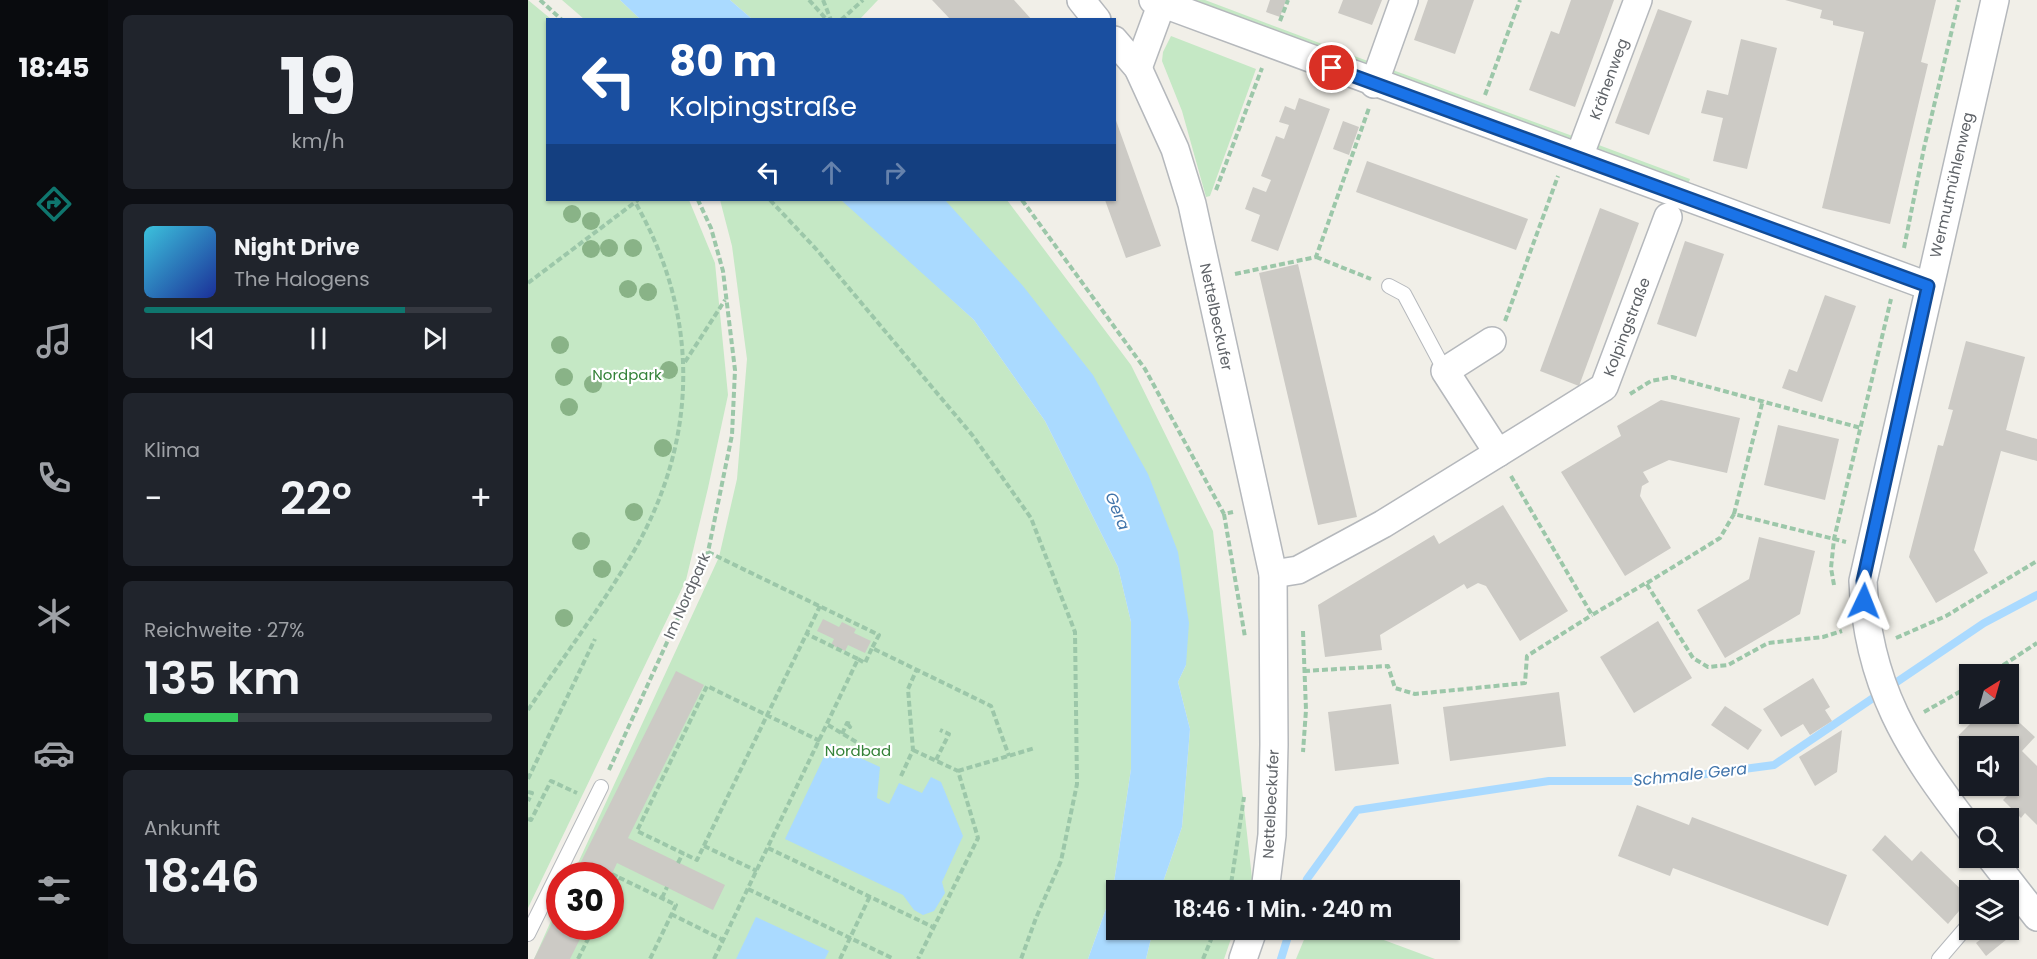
<!DOCTYPE html>
<html lang="de">
<head>
<meta charset="utf-8">
<style>
	:root { --surface:#171b24; --page:#20242c; --text:#f1f3f6; --muted:#9ea1a6; --line:#363941; --accent:#0f766e }
	body { margin:0; font-family:Poppins,sans-serif; background:var(--page); color:var(--text); height:100vh; display:flex; flex-direction:column; font-size:22px; white-space:nowrap }
	* { box-sizing:border-box; margin:0 }
	p { font-size:20px; color:var(--muted) }
	.icon { flex:none; width:33px; height:33px; fill:none; stroke:currentColor; stroke-width:2; stroke-linecap:round; stroke-linejoin:round }
	.map { position:relative; flex:1; overflow:hidden }
	.sheet { display:flex; flex-direction:column; gap:15px; padding:15px; background:#0d0f14; width:420px }
	.sheet>* { flex:none }
	.guide { position:absolute; left:18px; top:18px; width:570px; height:183px; border-radius:0px; box-shadow:0 2px 4px #0004; background:#1a4fa0; color:#fff; overflow:hidden }
	.needle { width:39px; rotate:37deg }
	.controls { position:absolute; left:1431px; top:664px; display:grid; gap:12px }
	.controls a { display:grid; place-items:center; width:60px; height:60px; border-radius:0px; background:var(--surface); box-shadow:0 2px 4px #0004; font-size:30px }
	.speed { position:absolute; left:18px; top:862px; display:flex; gap:12px; font-size:30px; font-weight:700; text-align:center }
	.speed>* { display:grid; place-content:center; width:78px; height:78px; border-radius:50%; background:var(--surface); box-shadow:0 2px 4px #0004; line-height:1 }
	.speed .limit { border:9px solid #d22; background:#fff; color:#111 }
	.pin { position:absolute; display:grid; place-items:center; width:51px; height:51px; color:#fff; margin:-26px; border:3px solid #fff; border-radius:50%; box-shadow:0 2px 6px #0007 }
	.me { position:absolute; width:66px; margin:-33px; rotate:2deg; stroke-linejoin:round; filter:drop-shadow(0 0 4px #0008) }
	.turn { display:flex; align-items:center; gap:21px; height:126px; padding:0 24px; font-size:27px }
	.turn .icon { width:78px; height:78px; stroke-width:2.5 }
	.turn b { display:block; font-size:42px; line-height:51px }
	.lanes { display:flex; align-items:center; height:57px; padding:0 24px; background:#0003; justify-content:center; gap:30px; direction:ltr }
	.lanes .off { opacity:.35 }
	.big { font-size:45px; font-weight:600; line-height:1.1 }
	.sheet .tile { flex:1; display:flex; flex-direction:column; justify-content:center; gap:9px; min-width:0; padding:0 21px; border-radius:9px; background:var(--page) }
	.sheet .dial { align-items:center; gap:0 }
	.dial b { font-size:78px; line-height:1 }
	.song { display:flex; align-items:center; gap:18px }
	.cover { width:72px; height:72px; border-radius:9px; background:linear-gradient(135deg,hsl(190 70% 55%),hsl(230 70% 35%)) }
	.played { height:6px; border-radius:3px; background:linear-gradient(90deg,var(--accent) 75%,var(--line) 75%) }
	.keys { display:flex; justify-content:space-around; direction:ltr }
	.heat { display:flex; justify-content:space-between; align-items:center; font-size:33px; direction:ltr }
	.charge { height:9px; border-radius:4px; background:linear-gradient(90deg,#34c759 27%,var(--line) 0) }
	.trip { position:absolute; left:578px; top:880px; width:354px; height:60px; border-radius:0px; background:var(--surface); box-shadow:0 2px 4px #0004; font-weight:600; line-height:60px; text-align:center }
	main { display:flex; flex:1; min-height:0 }
	.menu { display:flex; flex-direction:column; width:108px; justify-content:space-around; align-items:center; background:#090b0e; color:var(--muted) }
	.menu .icon { width:42px; height:42px }
	.menu .selected { color:var(--accent) }
	.menu b { font-size:27px; color:var(--text) }
	.map>svg:first-child { display:block }
	.green { fill:#c5e8c5 }
	.water { fill:#aadaff }
	.lines { fill:none; stroke-linecap:round; stroke-linejoin:round }
	.stream { stroke:#aadaff; stroke-width:8 }
	.building { fill:#cccac5 }
	.service-casing { stroke:#b5b8bc; stroke-width:16 }
	.minor-casing { stroke:#b5b8bc; stroke-width:30 }
	.path { stroke:#9cc7a9; stroke-width:4; stroke-dasharray:6 3; stroke-linecap:butt }
	.service { stroke:#fff; stroke-width:14 }
	.minor { stroke:#fff; stroke-width:27 }
	.tree { fill:#89b387 }
	.route-casing { stroke:#114b97; stroke-width:15 }
	.route { stroke:#1a73e8; stroke-width:10 }
	.labels { text-anchor:middle; stroke-width:4.5; stroke-linejoin:round; paint-order:stroke }
	.street-label { font-size:15px; fill:#5f6368; stroke:#fff }
	.park-label { font-size:15px; fill:#348238; stroke:#fff }
	.water-label { font-size:16px; font-style:italic; fill:#4174aa; stroke:#fff }
</style>
</head>
<body>
<main>
<nav class="menu">
<b>18:45</b>
<svg class="icon selected" aria-label="directions" viewBox="0 0 24 24"><path d="M12 3l9 9-9 9-9-9zM9 14v-3h6M13 9l2 2-2 2"/></svg>
<svg class="icon" aria-label="music" viewBox="0 0 24 24"><path d="M9 18V5l10-2v13"/><circle cx="6" cy="18" r="3"/><circle cx="16" cy="16" r="3"/></svg>
<svg class="icon" aria-label="phone" viewBox="0 0 24 24"><path d="M5 4h4l2 5-3 2q2 4 5 5l2-3 5 2v4C11 20 4 13 5 4z"/></svg>
<svg class="icon" aria-label="climate" viewBox="0 0 24 24"><path d="M12 3v18M4 7l16 10M4 17L20 7"/></svg>
<svg class="icon" aria-label="car" viewBox="0 0 24 24"><path d="M5 17H2v-5l4-1 3-4h7l3 4 3 1v5h-3M9 17h6M6 11h13"/><circle cx="7" cy="17" r="2"/><circle cx="17" cy="17" r="2"/></svg>
<svg class="icon" aria-label="filters" viewBox="0 0 24 24"><path d="M4 7h16M4 17h16"/><circle cx="9" cy="7" r="2"/><circle cx="15" cy="17" r="2"/></svg>
</nav>
<section class="sheet">
<div class="tile dial"><b>19</b><p>km/h</p></div>
<div class="tile">
<div class="song"><i class="cover"></i><div><b>Night Drive</b><p>The Halogens</p></div></div>
<div class="played"></div>
<div class="keys"><svg class="icon" aria-label="previous" viewBox="0 0 24 24"><path d="M18 5L8 12l10 7zM5 5v14"/></svg><svg class="icon" aria-label="pause" viewBox="0 0 24 24"><path d="M8 5v14M16 5v14"/></svg><svg class="icon" aria-label="next" viewBox="0 0 24 24"><path d="M6 5l10 7-10 7zM19 5v14"/></svg></div>
</div>
<div class="tile"><p>Klima</p>
<div class="heat"><a>−</a><b class="big">22°</b><a>+</a></div>
</div>
<div class="tile"><p>Reichweite · 27%</p><b class="big">135 km</b><div class="charge"></div></div>
<div class="tile"><p>Ankunft</p><b class="big">18:46</b></div>
</section>
<div class="map">
<svg width="1509" height="959" viewBox="0 0 1509 959">
	<rect width="100%" height="100%" fill="#f1efe8"/>
	<g class="green">
		<polygon points="0,0 23,19 20,20 20,200 161,200 187,263 200,395 180,488 158,580 0,908"/>
		<polygon points="34,0 92,0 112,19 56,19"/>
		<polygon points="202,0 350,0 331,20 224,19"/>
		<polygon points="657,0 677,0 845,63 839,67"/>
		<polygon points="643,36 728,69 682,196 678,197 654,111 634,61 635,52"/>
		<polygon points="862,69 1050,138 1043,143 865,77"/>
		<polygon points="1068,144 1162,179 1160,184 1072,152"/>
		<polygon points="192,200 313,200 330,213 446,320 517,421 590,567 603,622 603,769 585,889 560,959 6,959 31,903 32,927 82,927 82,876 44,876 191,557 209,479 219,359 204,246"/>
		<polygon points="417,200 479,200 603,365 685,531 724,878 720,891 632,891 654,827 662,729 650,682 658,665"/>
		<polygon points="625,930 706,930 696,959 618,959"/>
		<polygon points="780,930 829,930 907,959 768,959"/>
	</g>
	<g class="water">
		<polygon points="92,0 202,0 224,19 112,19"/>
		<polygon points="313,200 417,200 495,286 565,375 620,474 650,552 661,623 658,665 650,682 662,729 654,827 632,891 588,891 588,930 625,930 618,959 560,959 585,889 603,769 603,622 590,567 517,421 446,320"/>
		<polygon points="302,744 352,767 349,798 361,804 371,783 394,793 403,777 413,782 435,836 414,882 417,893 406,911 395,915 386,910 375,895 257,839"/>
		<polygon points="228,917 301,951 297,959 208,959"/>
	</g>
	<g class="lines">
		<g class="stream">
			<polyline points="775,891 779,879 829,810 1021,781 1125,781 1246,765 1456,623 1509,595"/>
			<polyline points="753,959 762,930"/>
		</g>
	</g>
	<g class="building">
		<polygon points="404,0 486,0 504,20 423,20"/>
		<polygon points="742,0 758,0 752,17 738,12"/>
		<polygon points="815,0 854,0 844,25 810,13"/>
		<polygon points="900,0 946,0 927,54 886,40"/>
		<polygon points="1043,0 1086,0 1047,107 1001,90 1023,31 1031,34"/>
		<polygon points="1257,0 1408,0 1393,62 1400,64 1362,224 1294,208 1336,32 1305,25 1305,21 1292,18 1294,10"/>
		<polygon points="1130,9 1164,21 1121,135 1087,123"/>
		<polygon points="1213,39 1249,48 1219,169 1185,161 1195,118 1173,113 1179,90 1200,95"/>
		<polygon points="771,98 802,109 750,251 723,241 732,215 717,209 725,187 738,192 743,180 733,176 748,136 756,139 761,125 751,122 757,106 767,110"/>
		<polygon points="586,115 633,246 598,258 577,200 586,200"/>
		<polygon points="815,121 831,127 821,155 805,149"/>
		<polygon points="839,161 1000,219 988,250 828,192"/>
		<polygon points="1072,208 1111,223 1051,386 1012,371"/>
		<polygon points="1157,241 1196,254 1168,337 1129,324"/>
		<polygon points="770,264 829,517 790,525 731,273"/>
		<polygon points="1297,295 1328,306 1294,402 1254,388 1261,369 1269,372"/>
		<polygon points="1438,341 1497,357 1478,430 1509,439 1509,461 1473,451 1446,550 1460,573 1408,603 1381,557 1410,445 1415,446 1425,410 1420,409"/>
		<polygon points="1133,400 1212,418 1199,473 1141,460 1115,472 1121,482 1114,486 1112,496 1143,548 1097,576 1033,472 1093,436 1089,426"/>
		<polygon points="1250,425 1311,439 1297,500 1236,485"/>
		<polygon points="975,505 1040,611 992,641 958,586 950,583 939,589 936,584 852,635 854,650 797,657 790,605 906,535 911,544"/>
		<polygon points="1231,537 1287,551 1272,614 1197,658 1169,610 1221,579"/>
		<polygon points="295,619 311,627 314,622 328,629 326,633 343,641 337,653 320,645 317,651 303,645 306,639 289,631"/>
		<polygon points="1130,621 1164,678 1106,713 1072,657"/>
		<polygon points="148,671 176,685 100,838 197,885 185,910 89,863 83,876 46,876"/>
		<polygon points="1285,678 1302,707 1297,710 1304,721 1282,735 1275,724 1253,737 1235,709"/>
		<polygon points="1031,692 1038,746 922,761 915,707"/>
		<polygon points="863,704 871,764 807,771 800,712"/>
		<polygon points="1197,706 1234,730 1220,750 1183,725"/>
		<polygon points="1480,712 1507,737 1494,751 1509,766 1509,825 1497,813 1493,818 1475,800 1479,796 1469,786 1480,786 1480,747 1442,747 1442,750 1429,737 1452,714 1480,714"/>
		<polygon points="1314,730 1309,772 1287,786 1271,757"/>
		<polygon points="1109,805 1161,825 1164,817 1319,875 1300,926 1145,868 1142,876 1090,856"/>
		<polygon points="1357,835 1384,861 1393,851 1442,898 1420,924 1344,850"/>
		<polygon points="32,907 32,927 58,927 42,959 6,959"/>
		<polygon points="1465,930 1480,930 1484,935 1458,956 1448,943"/>
	</g>
	<g class="lines">
		<defs>
			<g id="service">
				<polyline points="861,286 876,294 917,371"/>
				<polyline points="0,934 73,787"/>
				<polyline points="1411,959 1442,923"/>
			</g>
			<g id="minor">
				<polyline points="553,0 569,20"/>
				<polyline points="625,0 1400,286"/>
				<polyline points="586,40 610,68 647,149 664,204 745,574 746,745 744,835 737,891"/>
				<polyline points="610,68 635,0"/>
				<polyline points="846,84 876,0"/>
				<polyline points="1051,157 1110,0"/>
				<polyline points="970,453 1076,387 1140,217"/>
				<polyline points="745,574 770,570 855,524 970,453 917,371 964,341"/>
				<path d="M1442,829C1380,750 1339,684 1335,581L1467,0"/>
				<polyline points="1463,858 1509,917"/>
				<polyline points="715,959 725,930"/>
			</g>
		</defs>
		<use href="#service" class="service-casing"/>
		<use href="#minor" class="minor-casing"/>
		<g class="path">
			<polyline points="12,0 34,20"/>
			<polyline points="281,0 299,20"/>
			<polyline points="295,0 303,20"/>
			<polyline points="313,20 335,0"/>
			<polyline points="752,21 760,0"/>
			<polyline points="957,95 992,0"/>
			<polyline points="688,190 734,68"/>
			<polyline points="242,200 289,250 445,436 503,518 547,632 549,784 533,861 508,918 493,959"/>
			<polyline points="494,200 617,369 696,514 705,512"/>
			<polyline points="1376,248 1396,148 1431,0"/>
			<polyline points="788,257 843,279"/>
			<polyline points="707,274 788,257 841,108"/>
			<polyline points="0,283 110,200"/>
			<polyline points="977,321 1030,176"/>
			<polyline points="157,362 197,300"/>
			<polyline points="1102,394 1123,381 1144,377 1333,428"/>
			<polyline points="983,476 1064,615 1118,583 1165,658 1180,667 1200,665 1240,643 1295,637 1314,631"/>
			<polyline points="696,514 717,637"/>
			<polyline points="1206,514 1235,400"/>
			<polyline points="180,552 351,635 344,648"/>
			<polyline points="1119,583 1192,538 1206,514 1318,542"/>
			<polyline points="1306,585 1303,568 1306,539 1363,299"/>
			<polyline points="775,631 778,710 775,752"/>
			<polyline points="1368,638 1418,616 1509,561"/>
			<polyline points="330,659 337,663 344,648 463,706 481,756"/>
			<polyline points="776,671 860,666 867,688 887,694 997,683 999,656 1064,615"/>
			<polyline points="1460,675 1509,643"/>
			<path d="M0,710C35,657 74,606 106,551C171,438 172,315 107,202"/>
			<polyline points="1396,712 1442,686"/>
			<polyline points="300,725 330,743"/>
			<polyline points="314,734 319,723 323,724 322,727 320,724"/>
			<polyline points="292,741 179,686 109,831 169,860 292,606"/>
			<polyline points="385,750 430,771 450,838 390,959"/>
			<polyline points="408,760 421,734 412,730"/>
			<polyline points="81,770 180,552 204,435 207,370 195,271 183,228 170,200"/>
			<polyline points="430,771 507,748"/>
			<polyline points="373,776 385,750 380,689 388,671"/>
			<polyline points="0,779 67,639"/>
			<polyline points="0,792 4,793 0,801"/>
			<polyline points="0,819 3,820 23,781 49,793"/>
			<polyline points="176,846 229,871"/>
			<polyline points="240,848 405,927"/>
			<polyline points="150,863 155,853"/>
			<polyline points="84,874 90,877"/>
			<polyline points="220,889 366,959"/>
			<polyline points="702,891 716,797"/>
			<polyline points="82,892 90,877 148,905 122,959"/>
			<polyline points="134,898 139,887"/>
			<polyline points="143,914 195,940"/>
			<polyline points="50,959 66,927"/>
			<polyline points="186,959 330,659 279,634"/>
			<polyline points="312,959 342,896"/>
			<polyline points="675,959 687,930"/>
		</g>
		<use href="#service" class="service"/>
		<use href="#minor" class="minor"/>
	</g>
	<g class="tree">
		<circle cx="44" cy="214" r="9"/>
		<circle cx="63" cy="221" r="9"/>
		<circle cx="81" cy="248" r="9"/>
		<circle cx="105" cy="248" r="9"/>
		<circle cx="63" cy="249" r="9"/>
		<circle cx="100" cy="289" r="9"/>
		<circle cx="120" cy="292" r="9"/>
		<circle cx="32" cy="345" r="9"/>
		<circle cx="141" cy="370" r="9"/>
		<circle cx="36" cy="377" r="9"/>
		<circle cx="65" cy="384" r="9"/>
		<circle cx="41" cy="407" r="9"/>
		<circle cx="135" cy="448" r="9"/>
		<circle cx="106" cy="512" r="9"/>
		<circle cx="53" cy="541" r="9"/>
		<circle cx="74" cy="569" r="9"/>
		<circle cx="36" cy="618" r="9"/>
	</g>
	<g class="lines">
		<defs>
			<polyline id="route" points="804,68 1400,286 1335,581 1336,601"/>
		</defs>
		<use href="#route" class="route-casing"/>
		<use href="#route" class="route"/>
	</g>
	<g class="labels">
		<g class="street-label">
			<text transform="translate(1081 79) rotate(-70)" y="5">Krähenweg</text>
			<text transform="translate(1424 185) rotate(-77)" y="5">Wermutmühlenweg</text>
			<text transform="translate(688 317) rotate(78)" y="5">Nettelbeckufer</text>
			<text transform="translate(1099 327) rotate(-69)" y="5">Kolpingstraße</text>
			<text transform="translate(159 596) rotate(-66)" y="5">Im Nordpark</text>
			<text transform="translate(743 804) rotate(-87)" y="5">Nettelbeckufer</text>
		</g>
		<g class="park-label">
			<text x="99" y="380">Nordpark</text>
			<text x="330" y="756">Nordbad</text>
		</g>
		<g class="water-label">
			<text transform="translate(590 511) rotate(68)" y="6">Gera</text>
			<text transform="translate(1162 774) rotate(-6)" y="6">Schmale Gera</text>
		</g>
	</g>
</svg>
<div class="controls">
<a><svg class="needle" viewBox="-14 -14 28 28"><path d="M0-13l5 13h-10z" fill="#e53935"/><path d="M0 13l5-13h-10z" fill="#9ea1a6"/></svg></a>
<a><svg class="icon" aria-label="sound" viewBox="0 0 24 24"><path d="M4 9h4l5-4v14l-5-4H4zM17 9q2 3 0 6"/></svg></a>
<a><svg class="icon" aria-label="search" viewBox="0 0 24 24"><circle cx="10" cy="10" r="6"/><path d="M15 15l6 6"/></svg></a>
<a><svg class="icon" aria-label="layers" viewBox="0 0 24 24"><path d="M12 4l9 5-9 5-9-5zM3 14l9 5 9-5"/></svg></a>
</div>
<div class="speed"><div class="limit">30</div></div>
<div class="pin" style="left:804px;top:68px;background:#d93025"><svg class="icon" aria-label="arrive" viewBox="0 0 24 24"><path d="M6 21V4h12l-3 4 3 4H6"/></svg></div>
<svg class="me" style="left:1336px;top:601px" viewBox="-20 -20 40 40"><path d="M0-17L14 15 0 8-14 15z" fill="#1a73e8" stroke="#fff" stroke-width="4"/></svg>
<div class="trip">18:46 · 1 Min. · 240 m</div>
<div class="guide">
<div class="turn"><svg class="icon" aria-label="left" viewBox="0 0 24 24"><path d="M17 20v-9H6M10 6l-5 5 5 5"/></svg><div><b>80 m</b>Kolpingstraße</div></div>
<div class="lanes"><svg class="icon" aria-label="left" viewBox="0 0 24 24"><path d="M17 20v-9H6M10 6l-5 5 5 5"/></svg><svg class="icon off" aria-label="ahead" viewBox="0 0 24 24"><path d="M12 20V5M6 11l6-6 6 6"/></svg><svg class="icon off" aria-label="right" viewBox="0 0 24 24"><path d="M7 20v-9h11M14 6l5 5-5 5"/></svg></div>
</div>
</div>
</main>
</body>
</html>
